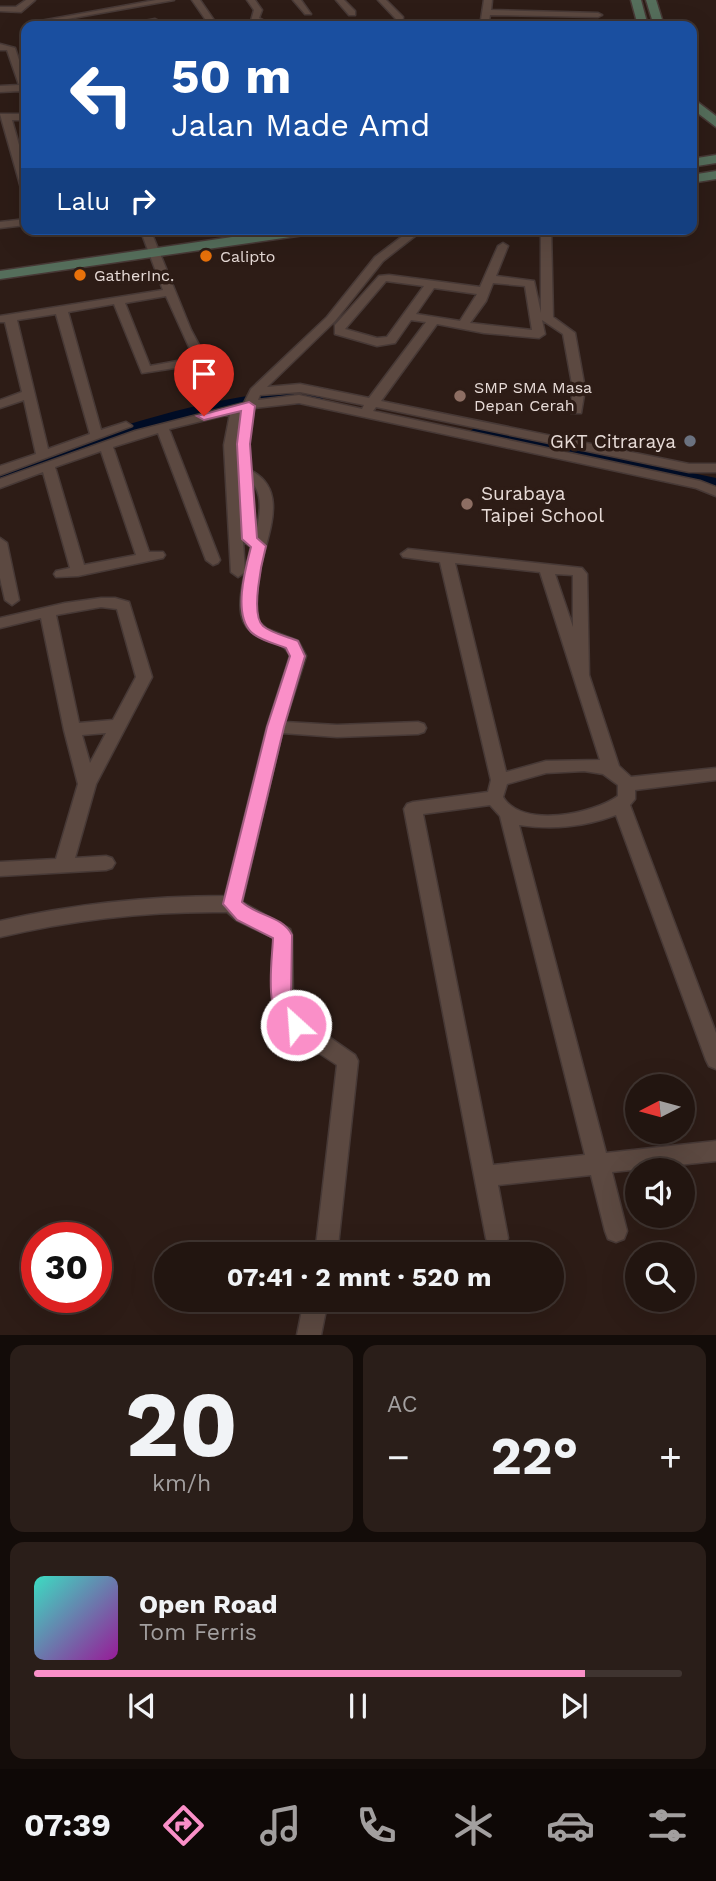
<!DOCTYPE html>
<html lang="id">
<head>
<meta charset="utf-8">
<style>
	:root { --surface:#221510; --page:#2a1e19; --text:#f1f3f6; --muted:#a29f9f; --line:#3f3430; --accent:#fa8fc8 }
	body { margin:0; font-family:"Work Sans",sans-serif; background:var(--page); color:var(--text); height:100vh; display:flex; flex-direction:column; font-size:26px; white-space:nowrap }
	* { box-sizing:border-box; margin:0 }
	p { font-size:23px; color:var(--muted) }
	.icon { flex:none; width:38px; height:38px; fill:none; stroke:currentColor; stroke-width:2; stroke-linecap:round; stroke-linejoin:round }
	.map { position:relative; height:1335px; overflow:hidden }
	.sheet { display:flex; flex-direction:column; gap:10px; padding:10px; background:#130c09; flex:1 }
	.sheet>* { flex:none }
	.banner { position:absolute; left:21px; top:21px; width:676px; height:214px; border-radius:14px; box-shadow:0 7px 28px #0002,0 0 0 2px var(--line); background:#1a4fa0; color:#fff; overflow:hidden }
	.needle { width:46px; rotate:264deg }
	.fabs { position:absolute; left:625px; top:1074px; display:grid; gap:14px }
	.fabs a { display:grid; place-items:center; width:70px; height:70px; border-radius:50%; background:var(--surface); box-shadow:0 7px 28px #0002,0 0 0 2px var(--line); font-size:35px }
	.speed { position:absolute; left:21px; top:1222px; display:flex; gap:14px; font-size:35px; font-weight:700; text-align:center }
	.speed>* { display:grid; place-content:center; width:91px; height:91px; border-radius:50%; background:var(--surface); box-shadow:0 7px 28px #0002,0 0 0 2px var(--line); line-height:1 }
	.speed .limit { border:10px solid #d22; background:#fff; color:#111 }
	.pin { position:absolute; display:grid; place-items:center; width:60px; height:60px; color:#fff; margin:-72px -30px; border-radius:50% 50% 50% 0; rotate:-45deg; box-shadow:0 0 7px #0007 }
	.pin .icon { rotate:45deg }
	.me { position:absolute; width:77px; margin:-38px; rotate:334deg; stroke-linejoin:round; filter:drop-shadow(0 0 5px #0008) }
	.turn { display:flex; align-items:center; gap:24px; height:147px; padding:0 35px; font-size:32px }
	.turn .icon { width:91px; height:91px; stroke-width:2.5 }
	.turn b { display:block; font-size:49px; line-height:60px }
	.then { display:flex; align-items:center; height:66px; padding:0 35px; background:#0003; gap:14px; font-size:26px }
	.big { font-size:52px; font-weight:700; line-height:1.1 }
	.sheet .card { flex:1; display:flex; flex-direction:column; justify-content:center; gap:10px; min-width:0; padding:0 24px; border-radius:14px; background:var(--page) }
	.sheet .dial { align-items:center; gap:0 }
	.dial b { font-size:91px; line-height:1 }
	.song { display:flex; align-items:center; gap:21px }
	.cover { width:84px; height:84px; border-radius:10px; background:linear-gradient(135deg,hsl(170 70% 55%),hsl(300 70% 35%)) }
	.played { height:7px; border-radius:4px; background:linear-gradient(90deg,var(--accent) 85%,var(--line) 85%) }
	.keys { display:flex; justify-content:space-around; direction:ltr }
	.heat { display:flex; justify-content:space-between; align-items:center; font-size:38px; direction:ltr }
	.sheet .tiles { flex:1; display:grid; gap:10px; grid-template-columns:1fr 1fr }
	.card:last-child { grid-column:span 2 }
	.trip { position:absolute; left:154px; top:1242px; width:410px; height:70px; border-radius:35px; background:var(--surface); box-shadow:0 7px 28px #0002,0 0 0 2px var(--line); font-weight:700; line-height:70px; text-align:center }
	.tab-bar { display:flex; height:112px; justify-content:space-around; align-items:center; background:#0e0806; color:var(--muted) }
	.tab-bar .icon { width:49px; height:49px }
	.tab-bar .current { color:var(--accent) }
	.tab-bar b { font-size:32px; color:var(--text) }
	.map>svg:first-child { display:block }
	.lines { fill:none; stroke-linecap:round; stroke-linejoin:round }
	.river { fill:#000c25; fill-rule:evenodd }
	.street-casing { stroke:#473936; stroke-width:3 }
	.secondary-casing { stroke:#473936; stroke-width:3 }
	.street { fill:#5c4941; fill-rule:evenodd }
	.secondary { fill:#556e5b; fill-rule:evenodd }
	.route { fill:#fa8fc8; stroke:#a25d82; stroke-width:2 }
	.food-dot { fill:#e8710a; stroke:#2d1c16; stroke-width:2.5 }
	.education-dot { fill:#8d6e63; stroke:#2d1c16; stroke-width:2.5 }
	.worship-dot { fill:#6b7280; stroke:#2d1c16; stroke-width:2.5 }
	.labels { text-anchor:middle; stroke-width:7; stroke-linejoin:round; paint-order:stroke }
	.far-poi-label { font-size:16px; fill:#e7dbd7; stroke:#2d1c16; text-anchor:start }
	.poi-label { font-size:19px; fill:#e7dbd7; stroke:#2d1c16; text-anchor:end }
</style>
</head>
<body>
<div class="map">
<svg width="716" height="1335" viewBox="0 0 716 1335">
	<rect width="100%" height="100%" fill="#2d1c16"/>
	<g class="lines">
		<g class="river">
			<path d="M275,392L321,396L324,400L315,405L262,404L187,421L111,443L0,482V469C88,436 182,403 275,392Z"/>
			<polygon points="476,427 716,478 716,490 469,437 467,433"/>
		</g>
		<defs>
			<g id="street">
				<polygon points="26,0 35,0 21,12 0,11 0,7 16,7"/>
				<polygon points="156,0 174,0 39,24 35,22"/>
				<polygon points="192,0 200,0 218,26 210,26"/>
				<polygon points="247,0 255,0 262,10 259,18 274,26 264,26 251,21 254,10"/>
				<polygon points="293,0 301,0 311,14 305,14"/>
				<polygon points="336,0 344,0 355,11 355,15 349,15"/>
				<polygon points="378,0 386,0 403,17 402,26 394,26 396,19"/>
				<polygon points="484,0 492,0 491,10 598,13 602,15 598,17 490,15 488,26 480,26"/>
				<polygon points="155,19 159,21 158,23 118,26"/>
				<polygon points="315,21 318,21 321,26 313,26 311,23"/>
				<polygon points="360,22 366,26 358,26 356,24"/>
				<polygon points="0,44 15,48 26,81 26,97 20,91 0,92 0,86 19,85 7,50 0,50"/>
				<polygon points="0,114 26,114 26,120 12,120 26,170 26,191 21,188"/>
				<polygon points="26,219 26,225 0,228 0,222"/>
				<path d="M140,229H150L191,330L207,360L201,364L142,373L114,304L68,312L101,430L126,422L132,426L0,475V466L36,454L24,400L0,408V400L22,392L5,322H0V316L163,290ZM166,296L194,358L150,366L125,303ZM56,314L90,434L48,449L17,320Z"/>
				<path d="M412,229H424L383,261L335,321L267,387L300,384L369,398L426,322L411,320L395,343L377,346L335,334V325L379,276L389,275L480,287L498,246L503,243L508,246L496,276L534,281L541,313V229H551L553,317L575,333L585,389L581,413H571L570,410L573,389L563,334L542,320L545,334L539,338L484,333L437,324L381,401L689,464H716V472H689L376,407L373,411L700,481L716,487V496L696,488L299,403L254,408L249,443L250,470C289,489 268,533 261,565C257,583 255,602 257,620L267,629L298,641L306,656L285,722L337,725L418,722L424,724L426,728L424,732L418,734L337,737L282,733L242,902L290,929L292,935L293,1006L303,1019L355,1055L358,1061L337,1255H315L337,1065C314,1049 286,1035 273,1008L274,938L236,920L227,912C150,911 75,919 0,937V921C74,904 148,896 225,896L267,727L290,656C286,646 279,644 269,641C233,630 239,603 245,572L238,577L231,572L224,445L230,414L169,429L220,560L218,563L213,565L206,560L158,433L113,447L149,552H163L165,555L163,558L78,576L56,577L54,574L56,571L70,568L43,472L0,488V479L135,431L244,403L251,389L327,317L375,257ZM386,281L424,286L387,337L377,338L345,329ZM493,283L525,286L532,330L470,323L486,301ZM434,288L477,294L460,321L416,314ZM300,392L364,405L362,409L299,395L258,400L260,395ZM101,451L136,555L84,565L55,467ZM251,481C264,495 260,515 256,532ZM243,541L251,547L245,572Z"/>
				<polygon points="0,538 7,543 19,600 12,605 5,600 0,578"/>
				<path d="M408,549L582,568L587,574L589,675L619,766L631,777L716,768V780L635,790V799L630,805L716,1033V1069L709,1066L706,1060L616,815C583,827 554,830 519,825L606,1153L716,1141V1161L612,1172L627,1231L624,1239L616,1242L608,1239L605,1231L591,1175L498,1185L508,1238L505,1246L497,1249L489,1246L486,1238L404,809L407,804L413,802L488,792L491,780L440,562L403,557L401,554ZM455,563L540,572L600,760L546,761L506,772ZM555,574L573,575V627ZM584,771L603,774L618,785V796C593,814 522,829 503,797L507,784L546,773ZM490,805L500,816L585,1155L493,1165L423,814Z"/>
				<path d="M101,598H115L129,602L152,677L96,784L75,858L106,856L112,858L115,863L112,868L106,870L0,876V862L56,859L78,784L64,730L41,618L0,628V618L65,603ZM101,607L117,609L136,677L113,720L79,723L56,615ZM106,733L90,763L82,735Z"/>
				<polygon points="304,1300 328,1300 321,1335 297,1335"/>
			</g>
			<g id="secondary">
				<polygon points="631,0 641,0 648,26 638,26"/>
				<polygon points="646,0 656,0 664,26 654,26"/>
				<polygon points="691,97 716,116 716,127 691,108"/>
				<polygon points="716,155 716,163 691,167 691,159"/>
				<polygon points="716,171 716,179 691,183 691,175"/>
				<polygon points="287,229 325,229 318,233 0,279 0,271"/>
			</g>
		</defs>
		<use href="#street" class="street-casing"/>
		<use href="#secondary" class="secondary-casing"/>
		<use href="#street" class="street"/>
		<use href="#secondary" class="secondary"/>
	</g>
	<path class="route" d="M249,402L255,406L250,444L257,538L266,546C262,561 250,615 263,626C271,633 288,637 298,641L305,656L284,727L242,902C257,916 283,916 292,935L291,998L306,1025L303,1032L296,1034C261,1022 272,967 273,938L237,920L223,904L267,727L290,656L286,648C276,644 259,640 251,632C233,614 245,570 251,547L242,539L237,444L241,411L204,420L197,416Z"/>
	<g class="food-dot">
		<circle cx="206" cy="256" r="7"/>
		<circle cx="80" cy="275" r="7"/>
	</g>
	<g class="education-dot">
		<circle cx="460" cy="396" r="7"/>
		<circle cx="467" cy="504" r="7"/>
	</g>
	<circle class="worship-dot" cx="690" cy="441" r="7"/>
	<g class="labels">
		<g class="far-poi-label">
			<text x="220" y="262">Calipto</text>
			<text x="94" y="281">GatherInc.</text>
			<text x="474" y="393">SMP SMA Masa<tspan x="474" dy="18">Depan Cerah</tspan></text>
		</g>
		<g class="poi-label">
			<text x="676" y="448">GKT Citraraya</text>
			<text x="481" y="500" text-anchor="start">Surabaya<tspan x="481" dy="22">Taipei School</tspan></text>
		</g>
	</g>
</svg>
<div class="fabs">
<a><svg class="needle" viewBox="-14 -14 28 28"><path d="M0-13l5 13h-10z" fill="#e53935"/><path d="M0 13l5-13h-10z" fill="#a29f9f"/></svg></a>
<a><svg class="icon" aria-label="sound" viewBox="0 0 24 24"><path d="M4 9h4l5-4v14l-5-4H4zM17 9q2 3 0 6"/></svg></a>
<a><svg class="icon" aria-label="search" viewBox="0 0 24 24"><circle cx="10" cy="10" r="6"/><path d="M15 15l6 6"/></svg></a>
</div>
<div class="speed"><div class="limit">30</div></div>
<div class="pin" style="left:204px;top:416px;background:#d93025"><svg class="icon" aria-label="arrive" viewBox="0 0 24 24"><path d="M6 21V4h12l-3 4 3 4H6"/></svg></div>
<svg class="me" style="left:296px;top:1025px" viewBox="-20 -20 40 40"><circle r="17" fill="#fa8fc8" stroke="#fff" stroke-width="3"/><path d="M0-11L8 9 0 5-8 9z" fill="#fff"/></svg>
<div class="trip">07:41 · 2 mnt · 520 m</div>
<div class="banner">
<div class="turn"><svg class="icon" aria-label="left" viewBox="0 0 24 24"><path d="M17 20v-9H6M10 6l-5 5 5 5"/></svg><div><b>50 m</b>Jalan Made Amd</div></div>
<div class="then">Lalu<svg class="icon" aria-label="right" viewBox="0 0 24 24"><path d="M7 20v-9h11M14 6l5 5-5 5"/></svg></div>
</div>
</div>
<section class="sheet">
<div class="tiles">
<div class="card dial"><b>20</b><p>km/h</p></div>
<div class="card"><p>AC</p>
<div class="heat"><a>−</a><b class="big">22°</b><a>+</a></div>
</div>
<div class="card">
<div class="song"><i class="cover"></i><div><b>Open Road</b><p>Tom Ferris</p></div></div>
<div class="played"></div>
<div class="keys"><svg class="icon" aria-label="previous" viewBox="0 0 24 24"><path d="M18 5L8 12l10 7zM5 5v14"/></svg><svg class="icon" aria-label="pause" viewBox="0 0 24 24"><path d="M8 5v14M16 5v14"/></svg><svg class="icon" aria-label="next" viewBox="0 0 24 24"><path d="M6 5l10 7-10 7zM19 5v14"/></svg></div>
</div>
</div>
</section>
<nav class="tab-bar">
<b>07:39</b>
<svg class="icon current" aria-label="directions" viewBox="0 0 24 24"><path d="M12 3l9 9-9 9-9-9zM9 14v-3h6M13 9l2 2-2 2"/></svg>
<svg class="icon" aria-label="music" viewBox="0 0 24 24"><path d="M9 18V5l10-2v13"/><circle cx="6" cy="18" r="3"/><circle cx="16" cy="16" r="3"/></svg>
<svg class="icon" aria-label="phone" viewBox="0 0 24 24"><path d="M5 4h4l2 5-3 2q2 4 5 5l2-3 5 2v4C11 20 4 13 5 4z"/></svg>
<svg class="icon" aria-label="climate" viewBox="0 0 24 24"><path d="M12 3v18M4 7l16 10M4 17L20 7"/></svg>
<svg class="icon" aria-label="car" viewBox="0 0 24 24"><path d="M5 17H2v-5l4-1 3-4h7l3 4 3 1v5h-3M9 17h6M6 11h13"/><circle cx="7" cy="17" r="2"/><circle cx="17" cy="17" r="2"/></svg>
<svg class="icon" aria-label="filters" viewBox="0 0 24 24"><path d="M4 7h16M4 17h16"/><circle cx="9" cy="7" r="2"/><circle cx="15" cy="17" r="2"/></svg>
</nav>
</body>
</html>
